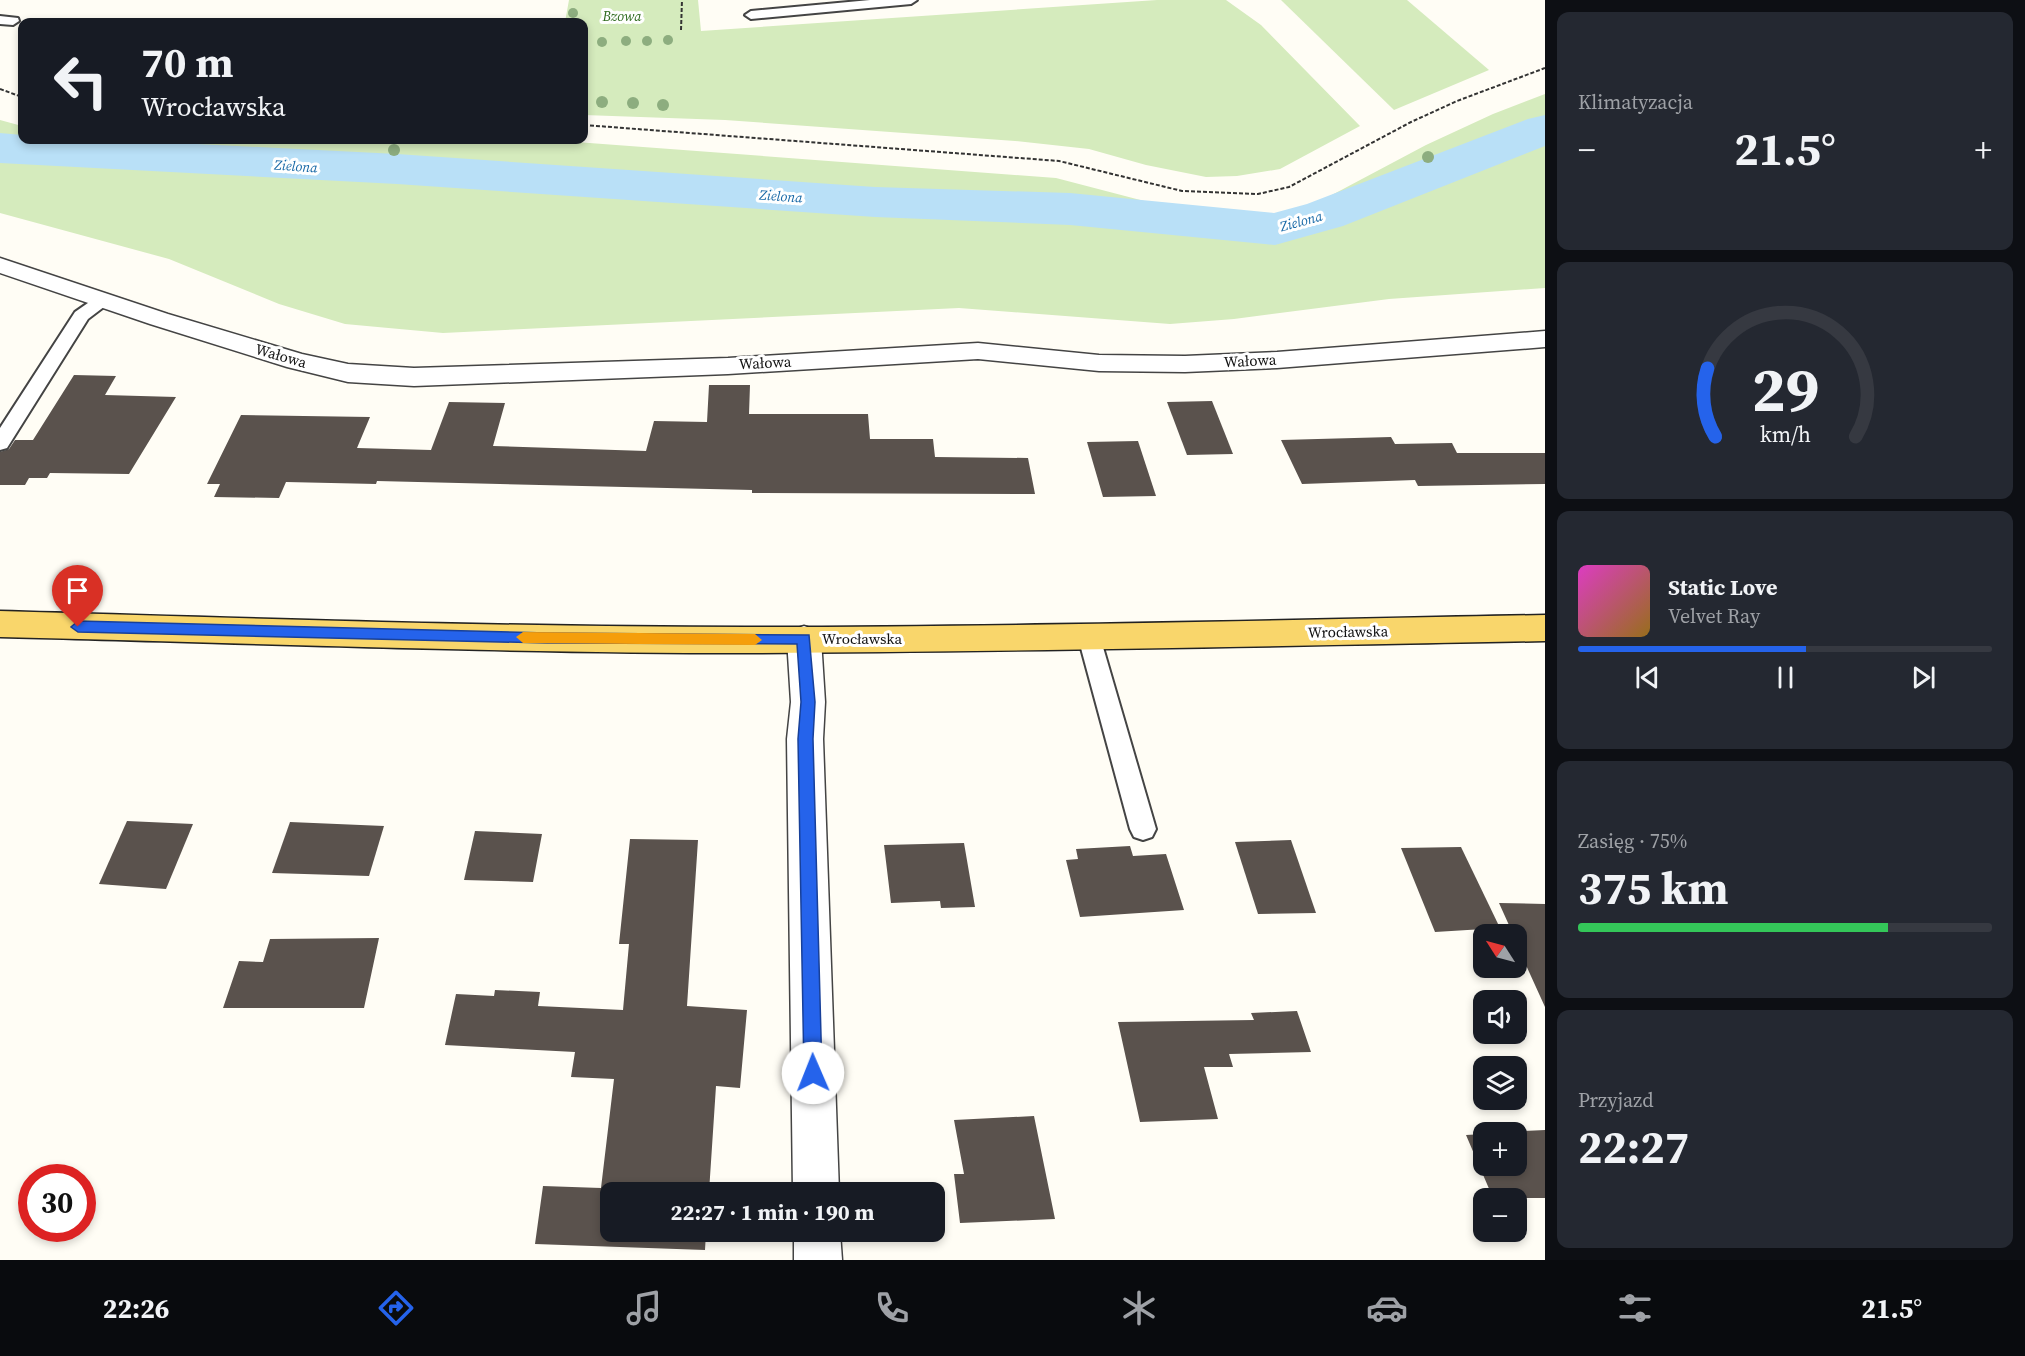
<!DOCTYPE html>
<html lang="pl">
<head>
<meta charset="utf-8">
<style>
	:root { --surface:#171b24; --page:#242831; --text:#f1f3f6; --muted:#9ea1a6; --line:#363941; --accent:#2563eb }
	body { margin:0; font-family:"Source Serif 4",serif; background:var(--page); color:var(--text); height:100vh; display:flex; flex-direction:column; font-size:22px; white-space:nowrap }
	* { box-sizing:border-box; margin:0 }
	p { font-size:20px; color:var(--muted) }
	.icon { flex:none; width:33px; height:33px; fill:none; stroke:currentColor; stroke-width:2; stroke-linecap:round; stroke-linejoin:round }
	.map { position:relative; flex:1; overflow:hidden }
	.sheet { display:flex; flex-direction:column; gap:12px; padding:12px; background:#0d0f14; width:480px }
	.sheet>* { flex:none }
	.banner { position:absolute; left:18px; top:18px; width:570px; height:126px; border-radius:12px; box-shadow:0 3px 9px #0003; background:#171b24; color:var(--text); overflow:hidden }
	.needle { width:39px; rotate:306deg }
	.buttons { position:absolute; left:1473px; top:924px; display:grid; gap:12px }
	.buttons a { display:grid; place-items:center; width:54px; height:54px; border-radius:12px; background:var(--surface); box-shadow:0 3px 9px #0003; font-size:30px }
	.speed { position:absolute; left:18px; top:1164px; display:flex; gap:12px; font-size:30px; font-weight:700; text-align:center }
	.speed>* { display:grid; place-content:center; width:78px; height:78px; border-radius:50%; background:var(--surface); box-shadow:0 3px 9px #0003; line-height:1 }
	.speed .limit { border:9px solid #d22; background:#fff; color:#111 }
	.pin { position:absolute; display:grid; place-items:center; width:51px; height:51px; color:#fff; margin:-62px -26px; border-radius:50% 50% 50% 0; rotate:-45deg; box-shadow:0 0 6px #0007 }
	.pin .icon { rotate:45deg }
	.me { position:absolute; width:66px; margin:-33px; rotate:359deg; stroke-linejoin:round; filter:drop-shadow(0 0 4px #0008) }
	.turn { display:flex; align-items:center; gap:21px; height:126px; padding:0 24px; font-size:27px }
	.turn .icon { width:78px; height:78px; stroke-width:2.5 }
	.turn b { display:block; font-size:42px; line-height:51px }
	.big { font-size:45px; font-weight:700; line-height:1.1 }
	.sheet .tile { flex:1; display:flex; flex-direction:column; justify-content:center; gap:9px; min-width:0; padding:0 21px; border-radius:12px; background:var(--page) }
	.sheet .dial { align-items:center; gap:0 }
	.dial svg { height:156px; overflow:visible; fill:none; stroke:var(--line); stroke-width:7; stroke-linecap:round; text-anchor:middle }
	.dial text { fill:var(--text); stroke:none }
	.song { display:flex; align-items:center; gap:18px }
	.cover { width:72px; height:72px; border-radius:9px; background:linear-gradient(135deg,hsl(310 70% 55%),hsl(40 70% 35%)) }
	.played { height:6px; border-radius:3px; background:linear-gradient(90deg,var(--accent) 55%,var(--line) 55%) }
	.keys { display:flex; justify-content:space-around; direction:ltr }
	.heat { display:flex; justify-content:space-between; align-items:center; font-size:33px; direction:ltr }
	.charge { height:9px; border-radius:4px; background:linear-gradient(90deg,#34c759 75%,var(--line) 0) }
	.trip { position:absolute; left:600px; top:1182px; width:345px; height:60px; border-radius:12px; background:var(--surface); box-shadow:0 3px 9px #0003; font-weight:700; line-height:60px; text-align:center }
	.tab-bar { display:flex; height:96px; justify-content:space-around; align-items:center; background:#090b0e; color:var(--muted) }
	.tab-bar .icon { width:42px; height:42px }
	.tab-bar .selected { color:var(--accent) }
	.tab-bar b { font-size:27px; color:var(--text) }
	main { display:flex; flex:1; min-height:0 }
	.map>svg:first-child { display:block }
	.green { fill:#d5ebbd }
	.lines { fill:none; stroke-linecap:round; stroke-linejoin:round }
	.river { fill:#b9e0f7; fill-rule:evenodd }
	.building { fill:#5a524d }
	.lane-casing { stroke:#444; stroke-width:4 }
	.street-casing { stroke:#444; stroke-width:3 }
	.primary-casing { stroke:#222; stroke-width:3 }
	.path { stroke:#333; stroke-width:2; stroke-dasharray:4 2; stroke-linecap:butt }
	.lane { fill:#fff; fill-rule:evenodd }
	.street { fill:#fff; fill-rule:evenodd }
	.primary { fill:#f9d66b; fill-rule:evenodd }
	.tree { fill:#8dad7f }
	.route { fill:#2563eb; stroke:#184099; stroke-width:1.5 }
	.slow { fill:#f59e0b }
	.labels { text-anchor:middle; stroke-width:6; stroke-linejoin:round; paint-order:stroke }
	.far-park-label { font-size:14px; font-style:italic; fill:#2f6b1f; stroke:#fff }
	.far-water-label { font-size:14px; font-style:italic; fill:#1768a6; stroke:#fff }
	.street-label { font-size:15px; fill:#111; stroke:#fff }
</style>
</head>
<body>
<main>
<div class="map">
<svg width="1545" height="1260" viewBox="0 0 1545 1260">
	<rect width="100%" height="100%" fill="#fffdf5"/>
	<g class="green">
		<polygon points="569,0 698,0 701,31 1157,0 1226,0 1261,25 1360,126 1280,169 1237,176 1206,177 1146,165 1089,149 1015,141 725,120 584,115 584,22 565,22"/>
		<polygon points="1281,0 1407,0 1489,70 1394,110"/>
		<polygon points="1545,94 1545,288 1389,299 1234,319 1170,324 959,308 443,333 345,324 279,304 169,259 0,213 0,120 22,126 22,140 549,140 1056,178 1171,208 1215,215 1272,215 1313,205 1426,145 1493,114"/>
	</g>
	<g class="lines">
		<polygon class="river" points="1545,115 1545,146 1343,226 1275,245 1070,225 875,217 397,184 0,163 0,133 22,135 22,140 118,140 397,154 875,187 1070,193 1274,213 1307,204 1528,119"/>
	</g>
	<g class="building">
		<polygon points="74,375 116,376 105,395 176,397 129,474 50,473 47,478 29,478 25,485 0,485 0,452 9,449 15,440 33,440"/>
		<polygon points="709,385 750,385 749,414 868,414 870,439 933,439 935,457 1028,458 1035,494 752,493 752,490 377,481 376,484 286,482 279,498 214,497 220,484 207,484 241,415 370,417 357,448 431,450 449,402 505,403 493,446 646,451 654,421 707,422"/>
		<polygon points="1212,401 1233,454 1187,455 1167,402"/>
		<polygon points="1391,437 1395,444 1452,443 1457,453 1545,453 1545,484 1418,486 1415,480 1302,484 1281,440"/>
		<polygon points="1138,441 1156,496 1103,497 1087,442"/>
		<polygon points="127,821 193,824 166,889 99,884"/>
		<polygon points="290,822 384,826 369,876 272,873"/>
		<polygon points="475,831 542,834 533,882 464,880"/>
		<polygon points="630,839 698,840 687,1006 747,1010 740,1088 716,1086 709,1192 610,1192 610,1232 706,1232 705,1250 535,1244 543,1186 601,1188 614,1079 571,1077 575,1052 445,1045 456,994 494,996 495,990 540,992 538,1006 623,1010 629,944 619,944"/>
		<polygon points="1291,840 1316,913 1258,914 1235,842"/>
		<polygon points="964,843 975,907 941,908 940,901 891,903 884,845"/>
		<polygon points="1130,846 1133,856 1166,854 1184,910 1080,917 1066,860 1078,859 1076,849"/>
		<polygon points="1461,847 1500,928 1435,932 1401,848"/>
		<polygon points="1499,903 1545,904 1545,1007 1516,943 1516,934 1513,934"/>
		<polygon points="379,938 364,1008 223,1008 239,961 263,962 270,939"/>
		<polygon points="1297,1011 1311,1052 1229,1054 1233,1067 1204,1067 1218,1119 1140,1122 1118,1022 1254,1020 1251,1013"/>
		<polygon points="1034,1116 1055,1219 960,1223 954,1174 964,1174 954,1120"/>
		<polygon points="1545,1130 1545,1198 1493,1198 1466,1135 1484,1134 1484,1166 1516,1166 1516,1132 1501,1132"/>
	</g>
	<g class="lines">
		<defs>
			<g id="lane">
				<polygon points="870,0 917,0 911,4 751,19 745,15 751,11"/>
				<polygon points="0,16 18,18 19,21 13,25 0,24"/>
				<polygon points="104,295 110,296 113,300 88,319 7,448 0,450 0,428 75,312 98,296"/>
				<polygon points="1089,628 1097,631 1100,637 1156,829 1152,837 1143,840 1134,837 1130,829 1078,637 1081,631"/>
			</g>
			<g id="street">
				<polygon points="0,258 168,314 302,354 348,364 414,368 728,358 978,343 1099,355 1185,356 1277,352 1545,331 1545,347 1277,368 1185,372 1099,371 978,359 728,374 414,386 348,382 287,367 150,324 0,273"/>
				<polygon points="804,626 816,630 821,639 825,702 823,739 839,1192 793,1192 787,739 791,702 787,639 792,630"/>
				<polygon points="794,1232 840,1232 842,1260 794,1260"/>
			</g>
			<path id="primary" d="M0,611C248,618 497,627 745,627C1012,627 1278,620 1545,615V641C1278,646 1012,652 745,653C497,653 248,643 0,637Z"/>
		</defs>
		<use href="#lane" class="lane-casing"/>
		<use href="#street" class="street-casing"/>
		<use href="#primary" class="primary-casing"/>
		<g class="path">
			<polyline points="681,30 682,0"/>
			<polyline points="0,89 22,97"/>
			<polyline points="584,125 1059,161 1182,191 1258,194 1289,187 1411,122 1457,101 1545,68"/>
		</g>
		<use href="#lane" class="lane"/>
		<use href="#street" class="street"/>
		<use href="#primary" class="primary"/>
	</g>
	<g class="tree">
		<circle cx="573" cy="13" r="5"/>
		<circle cx="668" cy="40" r="5"/>
		<circle cx="626" cy="41" r="5"/>
		<circle cx="647" cy="41" r="5"/>
		<circle cx="602" cy="42" r="5"/>
		<circle cx="602" cy="102" r="6"/>
		<circle cx="633" cy="103" r="6"/>
		<circle cx="663" cy="105" r="6"/>
		<circle cx="394" cy="150" r="6"/>
		<circle cx="1428" cy="157" r="6"/>
	</g>
	<polygon class="route" points="78,621 547,633 809,635 815,702 813,739 822,1073 819,1079 813,1082 807,1079 804,1073 798,739 801,702 797,644 547,643 78,632 71,627"/>
	<polygon class="slow" points="523,632 755,634 762,640 755,645 523,643 516,637"/>
	<g class="labels">
		<g class="far-park-label">
			<text x="622" y="21">Bzowa</text>
		</g>
		<g class="far-water-label">
			<text transform="translate(296 166) rotate(4)" y="5">Zielona</text>
			<text transform="translate(781 196) rotate(4)" y="5">Zielona</text>
			<text transform="translate(1301 221) rotate(-15)" y="5">Zielona</text>
		</g>
		<g class="street-label">
			<text transform="translate(281 356) rotate(16)" y="5">Wałowa</text>
			<text transform="translate(1250 361) rotate(-3)" y="5">Wałowa</text>
			<text transform="translate(765 363) rotate(-3)" y="5">Wałowa</text>
			<text transform="translate(1348 632) rotate(-1)" y="5">Wrocławska</text>
			<text x="862" y="644">Wrocławska</text>
		</g>
	</g>
</svg>
<div class="buttons">
<a><svg class="needle" viewBox="-14 -14 28 28"><path d="M0-13l5 13h-10z" fill="#e53935"/><path d="M0 13l5-13h-10z" fill="#9ea1a6"/></svg></a>
<a><svg class="icon" aria-label="sound" viewBox="0 0 24 24"><path d="M4 9h4l5-4v14l-5-4H4zM17 9q2 3 0 6"/></svg></a>
<a><svg class="icon" aria-label="layers" viewBox="0 0 24 24"><path d="M12 4l9 5-9 5-9-5zM3 14l9 5 9-5"/></svg></a>
<a>+</a>
<a>−</a>
</div>
<div class="speed"><div class="limit">30</div></div>
<div class="pin" style="left:78px;top:627px;background:#d93025"><svg class="icon" aria-label="arrive" viewBox="0 0 24 24"><path d="M6 21V4h12l-3 4 3 4H6"/></svg></div>
<svg class="me" style="left:813px;top:1073px" viewBox="-20 -20 40 40"><circle r="19" fill="#fff"/><path d="M0-13L10 11 0 6-10 11z" fill="#2563eb"/></svg>
<div class="trip">22:27 · 1 min · 190 m</div>
<div class="banner">
<div class="turn"><svg class="icon" aria-label="left" viewBox="0 0 24 24"><path d="M17 20v-9H6M10 6l-5 5 5 5"/></svg><div><b>70 m</b>Wrocławska</div></div>
</div>
</div>
<section class="sheet">
<div class="tile"><p>Klimatyzacja</p>
<div class="heat"><a>−</a><b class="big">21.5°</b><a>+</a></div>
</div>
<div class="tile dial"><svg viewBox="0 0 100 80">
<path d="M14 69A42 42 0 1 1 86 69"/>
<path d="M14 69A42 42 0 0 1 10 34" stroke="#2563eb"/>
<text x="50" y="56" font-size="32" font-weight="700">29</text>
<text x="50" y="72" font-size="11">km/h</text>
</svg></div>
<div class="tile">
<div class="song"><i class="cover"></i><div><b>Static Love</b><p>Velvet Ray</p></div></div>
<div class="played"></div>
<div class="keys"><svg class="icon" aria-label="previous" viewBox="0 0 24 24"><path d="M18 5L8 12l10 7zM5 5v14"/></svg><svg class="icon" aria-label="pause" viewBox="0 0 24 24"><path d="M8 5v14M16 5v14"/></svg><svg class="icon" aria-label="next" viewBox="0 0 24 24"><path d="M6 5l10 7-10 7zM19 5v14"/></svg></div>
</div>
<div class="tile"><p>Zasięg · 75%</p><b class="big">375 km</b><div class="charge"></div></div>
<div class="tile"><p>Przyjazd</p><b class="big">22:27</b></div>
</section>
</main>
<nav class="tab-bar">
<b>22:26</b>
<svg class="icon selected" aria-label="directions" viewBox="0 0 24 24"><path d="M12 3l9 9-9 9-9-9zM9 14v-3h6M13 9l2 2-2 2"/></svg>
<svg class="icon" aria-label="music" viewBox="0 0 24 24"><path d="M9 18V5l10-2v13"/><circle cx="6" cy="18" r="3"/><circle cx="16" cy="16" r="3"/></svg>
<svg class="icon" aria-label="phone" viewBox="0 0 24 24"><path d="M5 4h4l2 5-3 2q2 4 5 5l2-3 5 2v4C11 20 4 13 5 4z"/></svg>
<svg class="icon" aria-label="climate" viewBox="0 0 24 24"><path d="M12 3v18M4 7l16 10M4 17L20 7"/></svg>
<svg class="icon" aria-label="car" viewBox="0 0 24 24"><path d="M5 17H2v-5l4-1 3-4h7l3 4 3 1v5h-3M9 17h6M6 11h13"/><circle cx="7" cy="17" r="2"/><circle cx="17" cy="17" r="2"/></svg>
<svg class="icon" aria-label="filters" viewBox="0 0 24 24"><path d="M4 7h16M4 17h16"/><circle cx="9" cy="7" r="2"/><circle cx="15" cy="17" r="2"/></svg>
<b>21.5°</b>
</nav>
</body>
</html>
